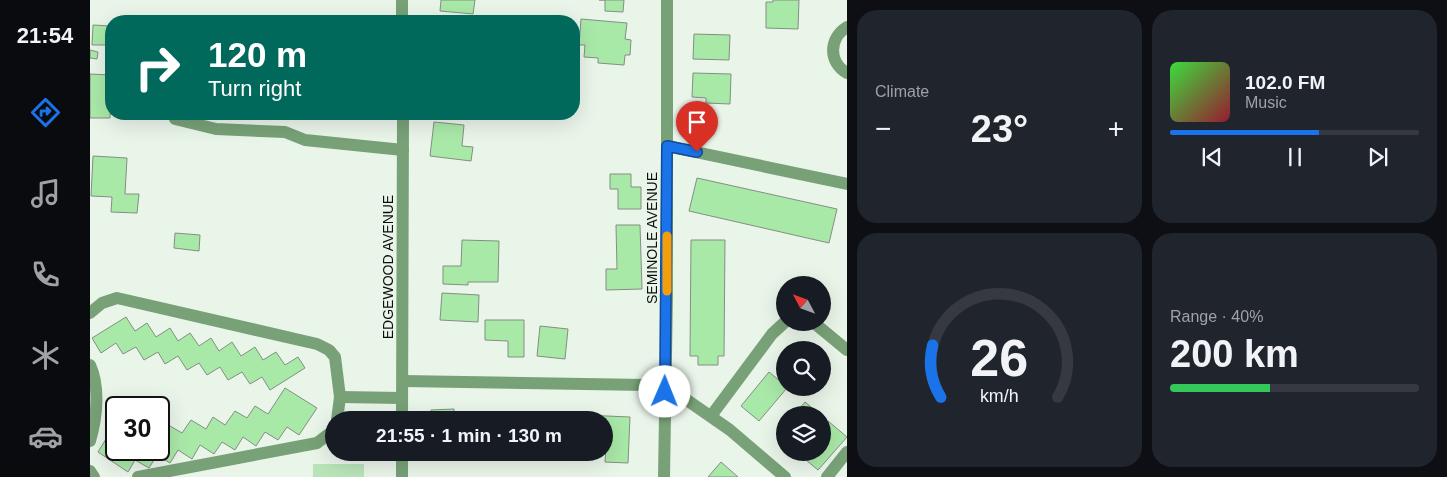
<!DOCTYPE html>
<html lang="en">
<head>
<meta charset="utf-8">
<style>
	:root { --surface:#171b24; --page:#20242c; --text:#f1f3f6; --muted:#9ea1a6; --line:#363941; --accent:#1a73e8 }
	body { margin:0; font-family:Helvetica,sans-serif; background:var(--page); color:var(--text); height:100vh; display:flex; flex-direction:column; font-size:19px; white-space:nowrap }
	* { box-sizing:border-box; margin:0 }
	p { font-size:16px; color:var(--muted) }
	.icon { flex:none; width:28px; height:28px; fill:none; stroke:currentColor; stroke-width:2; stroke-linecap:round; stroke-linejoin:round }
	.map { position:relative; flex:1; overflow:hidden }
	.panel { display:flex; flex-direction:column; gap:10px; padding:10px; background:#0d0f14; width:600px }
	.panel>* { flex:none }
	.hud { position:absolute; left:15px; top:15px; width:475px; height:105px; border-radius:20px; box-shadow:0 5px 20px #0002; background:#00695c; color:#fff; overflow:hidden }
	.needle { width:32px; rotate:311deg }
	.fabs { position:absolute; left:686px; top:276px; display:grid; gap:10px }
	.fabs a { display:grid; place-items:center; width:55px; height:55px; border-radius:50%; background:var(--surface); box-shadow:0 5px 20px #0002; font-size:25px }
	.speed { position:absolute; left:15px; top:396px; display:flex; gap:10px; font-size:25px; font-weight:700; text-align:center }
	.speed>* { display:grid; place-content:center; width:65px; height:65px; border-radius:50%; background:var(--surface); box-shadow:0 5px 20px #0002; line-height:1 }
	.speed .limit { border:2px solid #111; border-radius:8px; background:#fff; color:#111 }
	.pin { position:absolute; display:grid; place-items:center; width:42px; height:42px; color:#fff; margin:-51px -21px; border-radius:50% 50% 50% 0; rotate:-45deg; box-shadow:0 0 5px #0007 }
	.pin .icon { rotate:45deg }
	.me { position:absolute; width:55px; margin:-28px; rotate:1deg; stroke-linejoin:round; filter:drop-shadow(0 0 4px #0008) }
	.turn { display:flex; align-items:center; gap:18px; height:105px; padding:0 20px; font-size:22px }
	.turn .icon { width:65px; height:65px; stroke-width:2.5 }
	.turn b { display:block; font-size:35px; line-height:42px }
	.big { font-size:38px; font-weight:600; line-height:1.1 }
	.panel .card { flex:1; display:flex; flex-direction:column; justify-content:center; gap:8px; min-width:0; padding:0 18px; border-radius:20px; background:var(--page) }
	.panel .dial { align-items:center; gap:0 }
	.dial svg { height:130px; overflow:visible; fill:none; stroke:var(--line); stroke-width:7; stroke-linecap:round; text-anchor:middle }
	.dial text { fill:var(--text); stroke:none }
	.song { display:flex; align-items:center; gap:15px }
	.cover { width:60px; height:60px; border-radius:8px; background:linear-gradient(135deg,hsl(120 70% 55%),hsl(350 70% 35%)) }
	.played { height:5px; border-radius:2px; background:linear-gradient(90deg,var(--accent) 60%,var(--line) 60%) }
	.keys { display:flex; justify-content:space-around; direction:ltr }
	.heat { display:flex; justify-content:space-between; align-items:center; font-size:28px; direction:ltr }
	.charge { height:8px; border-radius:4px; background:linear-gradient(90deg,#34c759 40%,var(--line) 0) }
	.panel .tiles { flex:1; display:grid; gap:10px; grid-template-columns:repeat(2,1fr) }
	.trip { position:absolute; left:235px; top:411px; width:288px; height:50px; border-radius:25px; background:var(--surface); box-shadow:0 5px 20px #0002; font-weight:600; line-height:50px; text-align:center }
	main { display:flex; flex:1; min-height:0 }
	.menu { display:flex; flex-direction:column; width:90px; justify-content:space-around; align-items:center; background:#090b0e; color:var(--muted) }
	.menu .icon { width:35px; height:35px }
	.menu .current { color:var(--accent) }
	.menu b { font-size:22px; color:var(--text) }
	.map>svg:first-child { display:block }
	.green { fill:#b9e4b8 }
	.building { fill:#a9e9a8; stroke:#848e84 }
	.lines { fill:none; stroke-linecap:round; stroke-linejoin:round }
	.minor { stroke:#78a177; stroke-width:12 }
	.route-casing { stroke:#114b97; stroke-width:12 }
	.route { stroke:#1a73e8; stroke-width:9 }
	.slow { stroke:#f59e0b; stroke-width:9 }
	.labels { text-anchor:middle; stroke-width:5; stroke-linejoin:round; paint-order:stroke }
	.street-label { font-size:14px; fill:#0a0d0a; stroke:#eaf5ea }
</style>
</head>
<body>
<main>
<nav class="menu">
<b>21:54</b>
<svg class="icon current" aria-label="directions" viewBox="0 0 24 24"><path d="M12 3l9 9-9 9-9-9zM9 14v-3h6M13 9l2 2-2 2"/></svg>
<svg class="icon" aria-label="music" viewBox="0 0 24 24"><path d="M9 18V5l10-2v13"/><circle cx="6" cy="18" r="3"/><circle cx="16" cy="16" r="3"/></svg>
<svg class="icon" aria-label="phone" viewBox="0 0 24 24"><path d="M5 4h4l2 5-3 2q2 4 5 5l2-3 5 2v4C11 20 4 13 5 4z"/></svg>
<svg class="icon" aria-label="climate" viewBox="0 0 24 24"><path d="M12 3v18M4 7l16 10M4 17L20 7"/></svg>
<svg class="icon" aria-label="car" viewBox="0 0 24 24"><path d="M5 17H2v-5l4-1 3-4h7l3 4 3 1v5h-3M9 17h6M6 11h13"/><circle cx="7" cy="17" r="2"/><circle cx="17" cy="17" r="2"/></svg>
</nav>
<div class="map">
<svg width="757" height="477" viewBox="0 0 757 477">
	<rect width="100%" height="100%" fill="#eaf5ea"/>
	<rect class="green" x="223" y="464" width="51" height="13"/>
	<g class="building">
		<polygon points="351,0 385,0 383,14 350,11"/>
		<polygon points="509,0 534,0 533,12 515,11 515,0"/>
		<polygon points="683,0 709,0 708,29 676,28 676,2 683,2"/>
		<polygon points="491,19 537,23 535,39 541,40 540,55 535,55 534,65 508,63 508,58 494,57 495,45 489,45"/>
		<polygon points="3,25 21,26 21,59 19,59 20,48 17,45 2,45"/>
		<polygon points="604,34 640,35 639,60 603,59"/>
		<polygon points="0,50 8,52 7,59 0,58"/>
		<polygon points="603,73 641,74 640,104 616,103 616,98 602,97"/>
		<polygon points="0,74 21,75 20,118 0,118"/>
		<polygon points="344,122 374,125 372,146 383,147 381,161 340,156"/>
		<polygon points="3,156 37,158 35,194 49,194 47,213 21,212 22,197 1,196"/>
		<polygon points="520,174 541,174 541,187 551,187 551,209 528,209 528,189 520,189"/>
		<polygon points="607,178 747,209 739,243 599,211"/>
		<polygon points="526,225 550,225 552,289 516,290 516,269 527,269"/>
		<polygon points="85,233 110,235 109,251 84,248"/>
		<polygon points="372,240 409,241 408,282 378,282 378,285 353,284 353,266 371,266"/>
		<polygon points="601,240 635,240 634,356 628,356 628,365 608,365 608,356 600,356"/>
		<polygon points="352,293 389,295 388,322 350,320"/>
		<polygon points="36,317 45,331 57,323 66,337 80,328 88,341 100,333 109,346 121,338 129,351 142,342 151,356 165,347 173,360 186,352 195,365 208,357 215,368 180,390 172,377 160,384 152,372 138,380 130,367 117,375 109,363 97,370 88,356 75,364 68,352 54,360 46,347 33,354 26,343 11,353 2,338"/>
		<polygon points="395,320 434,320 434,357 418,357 418,341 395,340"/>
		<polygon points="450,326 478,329 475,359 447,356"/>
		<polygon points="679,372 695,385 695,388 697,388 669,421 651,406"/>
		<polygon points="195,388 227,408 209,435 197,427 188,440 175,432 166,446 153,437 145,450 132,442 124,454 110,445 102,459 88,450 80,463 67,455 59,468 45,460 38,472 8,452 16,439 25,445 26,444 26,450 69,450 69,436 72,438 80,426 92,433 101,420 116,429 123,417 135,425 145,411 157,418 165,406 178,414"/>
		<polygon points="715,402 731,415 704,415"/>
		<polygon points="364,409 364,420 342,420 341,410"/>
		<polygon points="494,415 540,417 538,463 515,462 516,444 514,444 514,420 494,420"/>
		<polygon points="738,421 757,437 728,470 710,455 711,452 732,452 732,428"/>
		<polygon points="695,425 695,442 687,435"/>
		<polygon points="631,462 648,477 618,477"/>
	</g>
	<g class="lines">
		<g class="minor">
			<polyline points="312,0 312,21"/>
			<path d="M757,27C739,38 738,62 757,73"/>
			<polyline points="85,119 126,129 195,132 215,140 313,150"/>
			<polyline points="577,146 757,184"/>
			<polyline points="0,313 12,303 27,298 227,344 239,350 245,357 250,397 247,420"/>
			<polyline points="723,322 757,350"/>
			<path d="M0,365C10,387 7,417 0,441"/>
			<polyline points="313,381 556,385 594,398 640,430 695,477"/>
			<polyline points="250,397 312,398"/>
			<polyline points="621,416 682,334 695,322"/>
			<polyline points="312,420 313,114"/>
			<polyline points="312,452 312,477"/>
			<polyline points="0,471 4,477"/>
			<polyline points="48,477 227,443 244,430"/>
			<polyline points="574,477 577,295 577,0"/>
			<polyline points="737,477 757,452"/>
		</g>
	</g>
	<g class="lines">
		<defs>
			<polyline id="route" points="575,392 577,146 607,152"/>
		</defs>
		<use href="#route" class="route-casing"/>
		<use href="#route" class="route"/>
		<polyline class="slow" points="577,291 577,236"/>
	</g>
	<g class="labels">
		<g class="street-label">
			<text transform="translate(562 238) rotate(-90)" y="5">SEMINOLE AVENUE</text>
			<text transform="translate(298 267) rotate(-90)" y="5">EDGEWOOD AVENUE</text>
		</g>
	</g>
</svg>
<div class="fabs">
<a><svg class="needle" viewBox="-14 -14 28 28"><path d="M0-13l5 13h-10z" fill="#e53935"/><path d="M0 13l5-13h-10z" fill="#9ea1a6"/></svg></a>
<a><svg class="icon" aria-label="search" viewBox="0 0 24 24"><circle cx="10" cy="10" r="6"/><path d="M15 15l6 6"/></svg></a>
<a><svg class="icon" aria-label="layers" viewBox="0 0 24 24"><path d="M12 4l9 5-9 5-9-5zM3 14l9 5 9-5"/></svg></a>
</div>
<div class="speed"><div class="limit">30</div></div>
<div class="pin" style="left:607px;top:152px;background:#d93025"><svg class="icon" aria-label="arrive" viewBox="0 0 24 24"><path d="M6 21V4h12l-3 4 3 4H6"/></svg></div>
<svg class="me" style="left:575px;top:392px" viewBox="-20 -20 40 40"><circle r="19" fill="#fff"/><path d="M0-13L10 11 0 6-10 11z" fill="#1a73e8"/></svg>
<div class="trip">21:55 · 1 min · 130 m</div>
<div class="hud">
<div class="turn"><svg class="icon" aria-label="right" viewBox="0 0 24 24"><path d="M7 20v-9h11M14 6l5 5-5 5"/></svg><div><b>120 m</b>Turn right</div></div>
</div>
</div>
<section class="panel">
<div class="tiles">
<div class="card"><p>Climate</p>
<div class="heat"><a>−</a><b class="big">23°</b><a>+</a></div>
</div>
<div class="card">
<div class="song"><i class="cover"></i><div><b>102.0 FM</b><p>Music</p></div></div>
<div class="played"></div>
<div class="keys"><svg class="icon" aria-label="previous" viewBox="0 0 24 24"><path d="M18 5L8 12l10 7zM5 5v14"/></svg><svg class="icon" aria-label="pause" viewBox="0 0 24 24"><path d="M8 5v14M16 5v14"/></svg><svg class="icon" aria-label="next" viewBox="0 0 24 24"><path d="M6 5l10 7-10 7zM19 5v14"/></svg></div>
</div>
<div class="card dial"><svg viewBox="0 0 100 80">
<path d="M14 69A42 42 0 1 1 86 69"/>
<path d="M14 69A42 42 0 0 1 9 37" stroke="#1a73e8"/>
<text x="50" y="56" font-size="32" font-weight="700">26</text>
<text x="50" y="72" font-size="11">km/h</text>
</svg></div>
<div class="card"><p>Range · 40%</p><b class="big">200 km</b><div class="charge"></div></div>
</div>
</section>
</main>
</body>
</html>
